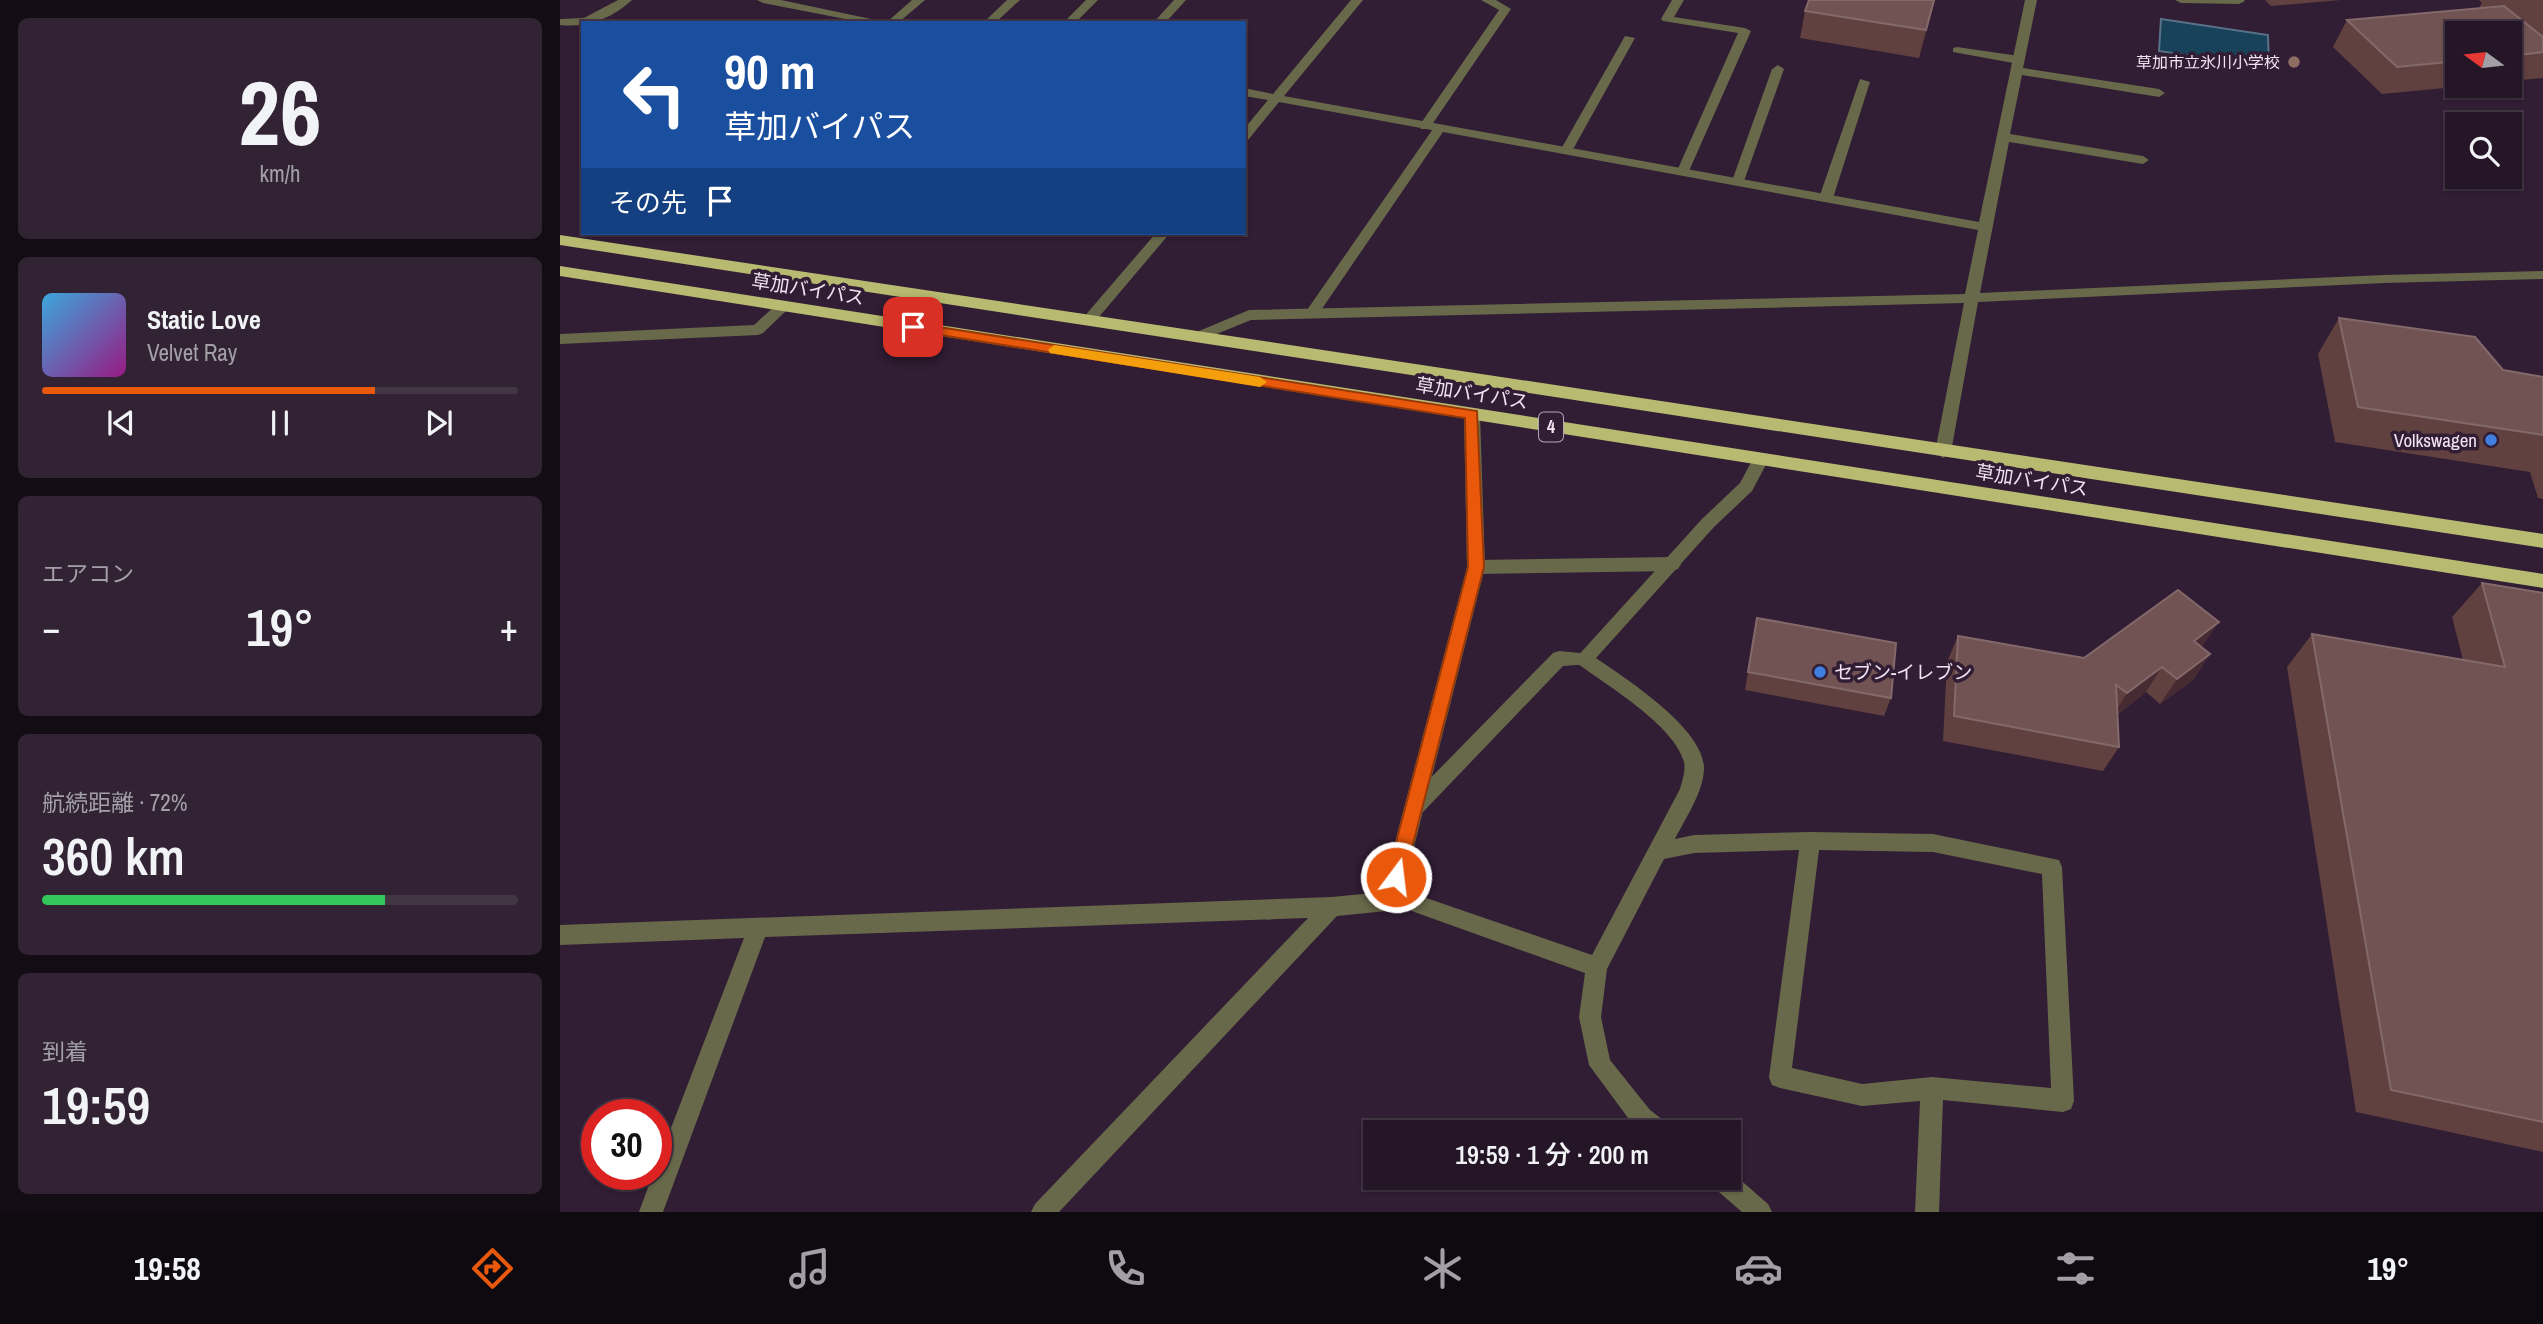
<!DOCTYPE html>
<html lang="ja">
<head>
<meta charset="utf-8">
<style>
	:root { --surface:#251627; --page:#312333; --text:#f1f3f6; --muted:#a39fa7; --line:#423544; --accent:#ea580c }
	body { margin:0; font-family:"Archivo Narrow","Noto Sans JP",sans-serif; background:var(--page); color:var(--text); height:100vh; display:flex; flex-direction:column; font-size:26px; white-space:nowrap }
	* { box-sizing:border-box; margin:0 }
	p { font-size:23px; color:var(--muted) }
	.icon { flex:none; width:38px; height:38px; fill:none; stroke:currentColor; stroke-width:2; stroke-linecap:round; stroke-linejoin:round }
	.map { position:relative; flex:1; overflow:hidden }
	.panel { display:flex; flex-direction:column; gap:18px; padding:18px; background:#140c15; width:560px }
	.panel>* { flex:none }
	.hud { position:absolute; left:21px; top:21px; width:665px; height:214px; border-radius:0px; box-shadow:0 2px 5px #0004,0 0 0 2px var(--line); background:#1a4fa0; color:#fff; overflow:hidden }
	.needle { width:46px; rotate:285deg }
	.controls { position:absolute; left:1885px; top:21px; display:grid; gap:14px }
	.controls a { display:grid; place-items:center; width:77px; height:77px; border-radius:0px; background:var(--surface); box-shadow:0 2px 5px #0004,0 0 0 2px var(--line); font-size:35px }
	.speed { position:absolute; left:21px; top:1099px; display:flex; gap:14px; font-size:35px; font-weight:700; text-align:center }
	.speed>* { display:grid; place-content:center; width:91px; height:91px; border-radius:50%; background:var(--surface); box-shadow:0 2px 5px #0004,0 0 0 2px var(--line); line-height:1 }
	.speed .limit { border:10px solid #d22; background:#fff; color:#111 }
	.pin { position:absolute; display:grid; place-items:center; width:60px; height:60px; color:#fff; margin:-30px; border-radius:14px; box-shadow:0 4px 10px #0006 }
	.me { position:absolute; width:77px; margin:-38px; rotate:15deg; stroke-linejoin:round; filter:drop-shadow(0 0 5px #0008) }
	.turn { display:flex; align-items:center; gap:24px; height:147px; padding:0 28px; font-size:32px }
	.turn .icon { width:91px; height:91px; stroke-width:2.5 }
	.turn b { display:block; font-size:49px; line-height:60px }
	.then { display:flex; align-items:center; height:66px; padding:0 28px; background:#0003; gap:14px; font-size:26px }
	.big { font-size:52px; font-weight:600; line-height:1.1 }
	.panel .card { flex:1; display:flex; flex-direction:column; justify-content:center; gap:10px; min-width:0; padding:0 24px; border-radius:10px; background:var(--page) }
	.panel .dial { align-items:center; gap:0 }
	.dial b { font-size:91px; line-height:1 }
	.song { display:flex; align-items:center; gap:21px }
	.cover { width:84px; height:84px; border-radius:10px; background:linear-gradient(135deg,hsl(200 70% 55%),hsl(310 70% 35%)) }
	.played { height:7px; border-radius:4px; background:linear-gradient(90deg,var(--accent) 70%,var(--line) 70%) }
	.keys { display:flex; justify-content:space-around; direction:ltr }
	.heat { display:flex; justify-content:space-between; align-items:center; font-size:38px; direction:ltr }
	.charge { height:10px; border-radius:5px; background:linear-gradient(90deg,#34c759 72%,var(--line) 0) }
	.trip { position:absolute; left:803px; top:1120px; width:378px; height:70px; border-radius:0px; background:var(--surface); box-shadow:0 2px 5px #0004,0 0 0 2px var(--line); font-weight:600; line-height:70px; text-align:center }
	.dock { display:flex; height:112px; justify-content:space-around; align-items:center; background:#0f0910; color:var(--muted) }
	.dock .icon { width:49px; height:49px }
	.dock .on { color:var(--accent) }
	.dock b { font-size:32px; color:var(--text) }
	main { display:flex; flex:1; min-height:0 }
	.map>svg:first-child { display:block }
	.water { fill:#18425a; stroke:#597288; stroke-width:2 }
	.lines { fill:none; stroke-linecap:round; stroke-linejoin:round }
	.service { fill:#68694a; fill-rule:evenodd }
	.minor { fill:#68694a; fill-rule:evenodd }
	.trunk { fill:#b8ba71; fill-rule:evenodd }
	.wall { fill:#61413f }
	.shaded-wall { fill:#472b32 }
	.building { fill:#705352; stroke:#84696b; stroke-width:2 }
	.route { fill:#ea580c; stroke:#983908; stroke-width:2 }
	.slow { fill:#f59e0b }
	.education-dot { fill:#8d6e63; stroke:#311d34; stroke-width:2.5 }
	.shop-dot { fill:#3f7fe0; stroke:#311d34; stroke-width:2.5 }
	.labels { text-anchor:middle; stroke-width:7; stroke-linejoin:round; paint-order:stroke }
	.far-poi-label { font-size:16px; fill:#f1e3f2; stroke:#311d34; text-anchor:end }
	.shield { fill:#311d34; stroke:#b7a8b9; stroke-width:2 }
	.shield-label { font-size:18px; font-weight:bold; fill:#f1e3f2 }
	.street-label { font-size:19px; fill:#f1e3f2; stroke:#311d34 }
	.poi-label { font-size:19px; fill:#f1e3f2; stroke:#311d34; text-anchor:end }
</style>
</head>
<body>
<main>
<section class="panel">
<div class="card dial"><b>26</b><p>km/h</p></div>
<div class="card">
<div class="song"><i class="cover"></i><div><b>Static Love</b><p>Velvet Ray</p></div></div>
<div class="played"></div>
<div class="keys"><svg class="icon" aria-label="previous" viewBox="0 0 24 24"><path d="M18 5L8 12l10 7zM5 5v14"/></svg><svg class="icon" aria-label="pause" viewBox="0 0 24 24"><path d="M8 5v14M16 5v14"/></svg><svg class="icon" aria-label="next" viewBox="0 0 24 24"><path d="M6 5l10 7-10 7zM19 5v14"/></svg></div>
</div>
<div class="card"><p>エアコン</p>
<div class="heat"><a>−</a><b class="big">19°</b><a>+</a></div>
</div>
<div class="card"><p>航続距離 · 72%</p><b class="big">360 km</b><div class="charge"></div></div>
<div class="card"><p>到着</p><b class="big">19:59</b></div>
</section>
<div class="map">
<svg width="1983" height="1212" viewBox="0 0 1983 1212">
	<rect width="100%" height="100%" fill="#311d34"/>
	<polygon class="water" points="1601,19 1708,35 1709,68 1599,51"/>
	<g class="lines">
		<g class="service">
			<polygon points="352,0 365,0 338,23 326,23"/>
			<polygon points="447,0 460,0 435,23 423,23"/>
			<polygon points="526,0 538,0 515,23 503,23"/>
			<polygon points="614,0 626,0 605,23 593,23"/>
			<polygon points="921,0 936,0 951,9 869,129 861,129 859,126 939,10"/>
			<polygon points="1112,0 1124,0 1114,17 1185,28 1191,31 1129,171 1123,175 1117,171 1178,33 1103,21 1101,19"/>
			<polygon points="1615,0 1684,0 1685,1 1679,4 1621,3"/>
			<polygon points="1065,36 1075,38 1012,151 1010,154 1002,154 1000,151"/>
			<polygon points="1397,47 1459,56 1465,60 1459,64 1393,52 1393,48"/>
			<polygon points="1218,65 1224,69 1184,181 1183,184 1173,184 1172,181 1212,69"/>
			<polygon points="1300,79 1310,82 1273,198 1266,202 1261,201 1259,198"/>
			<polygon points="879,125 885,129 757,316 747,316 745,313 747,310 875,126"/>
			<polygon points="1112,557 1118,559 1121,564 1118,569 1112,571 916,574 910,572 907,567 910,562 916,560"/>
			<polygon points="999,651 1030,654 1033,659 1030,664 1003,666 863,812 856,815 849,812 846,806 849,800 993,653"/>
		</g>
		<g class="minor">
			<path d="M58,0H72C52,19 25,28 0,25V19L24,18Z"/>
			<polygon points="197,0 221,0 330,23 306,23 203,3"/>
			<polygon points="791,0 803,0 724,96 1419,222 1465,0 1477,0 1463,68 1599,89 1605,93 1599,97 1462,75 1450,134 1583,156 1589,160 1583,164 1449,142 1420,293 1824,275 1983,271 1983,279 1824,283 1418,302 1391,452 1383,458 1375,452 1404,303 691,320 642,340 632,340 630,337 632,334 689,310 1405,294 1418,230 719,102 688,140 684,141 684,129 708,100 684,96 684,88 713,94"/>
			<polygon points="596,233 610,233 533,324 523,324 521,321 523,318"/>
			<polygon points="223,301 230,306 228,309 203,333 198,335 0,344 0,334 194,325 218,303"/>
			<path d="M912,409L920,414L925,567L843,890L1032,955L1120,789C1122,781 1126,771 1124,762C1114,725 1048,686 1018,664L1015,659L1142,519L1180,483L1195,455H1207L1209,459L1192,491L1154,527L1036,658C1065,678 1145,729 1144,769C1143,793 1126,817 1115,839L1134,835L1250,832L1373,834L1499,860L1502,867L1514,1101L1511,1109L1503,1112L1383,1100L1379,1212H1355L1360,1101L1302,1106L1220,1088L1212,1085L1209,1077L1239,850L1134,853L1104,859L1047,969L1041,1017L1050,1060L1090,1110L1108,1124L1111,1132H1082L1074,1126L1029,1065L1019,1017L1025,973L846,909L777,916L499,1212H471L475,1204L748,918L205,937L103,1212H79L93,1174H96V1167L184,938L0,945V925L772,897L822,892L907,567L904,414ZM1259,850L1373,852L1482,874L1491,1088L1372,1077L1302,1084L1232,1068Z"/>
			<polygon points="1169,1170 1208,1204 1212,1212 1182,1212 1152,1186 1148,1178 1169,1178"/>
		</g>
		<g class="trunk">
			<polygon points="0,235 1983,534 1983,548 0,245"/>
			<polygon points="0,266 1983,574 1983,588 0,276"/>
		</g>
	</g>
	<g class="wall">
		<polygon points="1249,0 1375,0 1359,58 1240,38 1245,11"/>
		<polygon points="1705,0 1781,0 1711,6"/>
		<polygon points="1919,0 1983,0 1983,78 1950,81 1950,33 1897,33 1897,86 1906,86 1822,94 1773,47 1787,20 1919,8 1922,3"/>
		<polygon points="1779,318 1943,370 1983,377 1983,499 1978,498 1970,472 1775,442 1758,354"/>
		<polygon points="1922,583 1983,593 1983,1152 1796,1112 1727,667 1752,634 1903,660 1892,617"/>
		<polygon points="1197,618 1331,698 1324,716 1185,690"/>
		<polygon points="1398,636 1524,658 1642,648 1650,654 1633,680 1600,704 1586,692 1558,714 1559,747 1543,771 1383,741 1387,662"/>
	</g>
	<g class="shaded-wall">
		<polygon points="1374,0 1375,0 1359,58 1366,30"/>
		<polygon points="1659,622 1641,648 1634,641"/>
		<polygon points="1650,654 1633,680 1600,704 1617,679"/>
		<polygon points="1602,667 1586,692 1551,719 1567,693"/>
	</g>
	<g class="building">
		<polygon points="1249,0 1374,0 1366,30 1245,11"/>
		<polygon points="1944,6 1983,37 1983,52 1950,56 1950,33 1897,33 1897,61 1837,67 1787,20"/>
		<polygon points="1779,318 1915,337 1943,370 1983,377 1983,435 1798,407"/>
		<polygon points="1922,583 1983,593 1983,1122 1831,1090 1752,634 1945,667"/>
		<polygon points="1618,590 1659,622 1634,641 1650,654 1617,679 1602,667 1567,693 1556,685 1559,747 1394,716 1398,636 1524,658"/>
		<polygon points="1197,618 1336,643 1331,698 1188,672"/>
	</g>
	<polygon class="route" points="353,323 917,411 924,567 843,883 836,886 830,883 827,877 908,567 905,418 348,330 348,324"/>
	<polygon class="slow" points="494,345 700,377 707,382 700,387 490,353 488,350"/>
	<circle class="education-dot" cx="1734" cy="62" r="7"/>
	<g class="shop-dot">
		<circle cx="1931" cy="440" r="7"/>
		<circle cx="1260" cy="672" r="7"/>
	</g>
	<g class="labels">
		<g class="far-poi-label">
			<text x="1720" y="68">草加市立氷川小学校</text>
		</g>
		<rect class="shield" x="979" y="412.5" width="24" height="29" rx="5"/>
		<g class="shield-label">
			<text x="991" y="433">4</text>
		</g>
		<g class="street-label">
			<text transform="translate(248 289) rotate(9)" y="7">草加バイパス</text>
			<text transform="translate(912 393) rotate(9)" y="7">草加バイパス</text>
			<text transform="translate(1472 480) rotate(9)" y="7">草加バイパス</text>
		</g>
		<g class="poi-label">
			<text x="1917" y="447">Volkswagen</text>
			<text x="1274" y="679" text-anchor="start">セブン-イレブン</text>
		</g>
	</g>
</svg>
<div class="controls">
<a><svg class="needle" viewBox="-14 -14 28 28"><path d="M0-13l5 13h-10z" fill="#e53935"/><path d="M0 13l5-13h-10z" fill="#a39fa7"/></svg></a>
<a><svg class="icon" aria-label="search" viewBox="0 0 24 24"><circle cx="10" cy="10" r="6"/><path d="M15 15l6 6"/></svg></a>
</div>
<div class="speed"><div class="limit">30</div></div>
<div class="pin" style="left:353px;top:327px;background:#d93025"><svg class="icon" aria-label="arrive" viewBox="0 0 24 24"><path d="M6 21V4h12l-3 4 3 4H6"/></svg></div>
<svg class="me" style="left:836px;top:877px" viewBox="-20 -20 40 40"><circle r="17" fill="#ea580c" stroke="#fff" stroke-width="3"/><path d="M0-11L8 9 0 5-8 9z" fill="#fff"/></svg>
<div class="trip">19:59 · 1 分 · 200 m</div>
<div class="hud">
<div class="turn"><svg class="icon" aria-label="left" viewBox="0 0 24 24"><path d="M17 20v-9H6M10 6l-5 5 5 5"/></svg><div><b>90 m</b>草加バイパス</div></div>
<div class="then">その先<svg class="icon" aria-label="arrive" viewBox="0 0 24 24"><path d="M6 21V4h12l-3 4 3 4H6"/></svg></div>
</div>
</div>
</main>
<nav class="dock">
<b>19:58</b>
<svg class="icon on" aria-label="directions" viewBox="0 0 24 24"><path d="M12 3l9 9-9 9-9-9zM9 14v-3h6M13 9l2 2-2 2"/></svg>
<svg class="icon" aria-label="music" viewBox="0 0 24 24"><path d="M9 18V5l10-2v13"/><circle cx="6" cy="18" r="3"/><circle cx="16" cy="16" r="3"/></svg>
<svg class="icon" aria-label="phone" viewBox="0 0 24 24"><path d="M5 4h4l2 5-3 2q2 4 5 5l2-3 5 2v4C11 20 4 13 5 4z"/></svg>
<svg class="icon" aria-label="climate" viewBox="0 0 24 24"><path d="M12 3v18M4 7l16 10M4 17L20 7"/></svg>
<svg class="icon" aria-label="car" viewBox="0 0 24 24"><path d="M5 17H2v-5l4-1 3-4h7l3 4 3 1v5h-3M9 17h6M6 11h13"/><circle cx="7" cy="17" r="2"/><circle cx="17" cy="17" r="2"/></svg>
<svg class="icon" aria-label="filters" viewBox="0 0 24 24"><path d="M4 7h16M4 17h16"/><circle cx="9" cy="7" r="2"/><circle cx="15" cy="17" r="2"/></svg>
<b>19°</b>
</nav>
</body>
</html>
